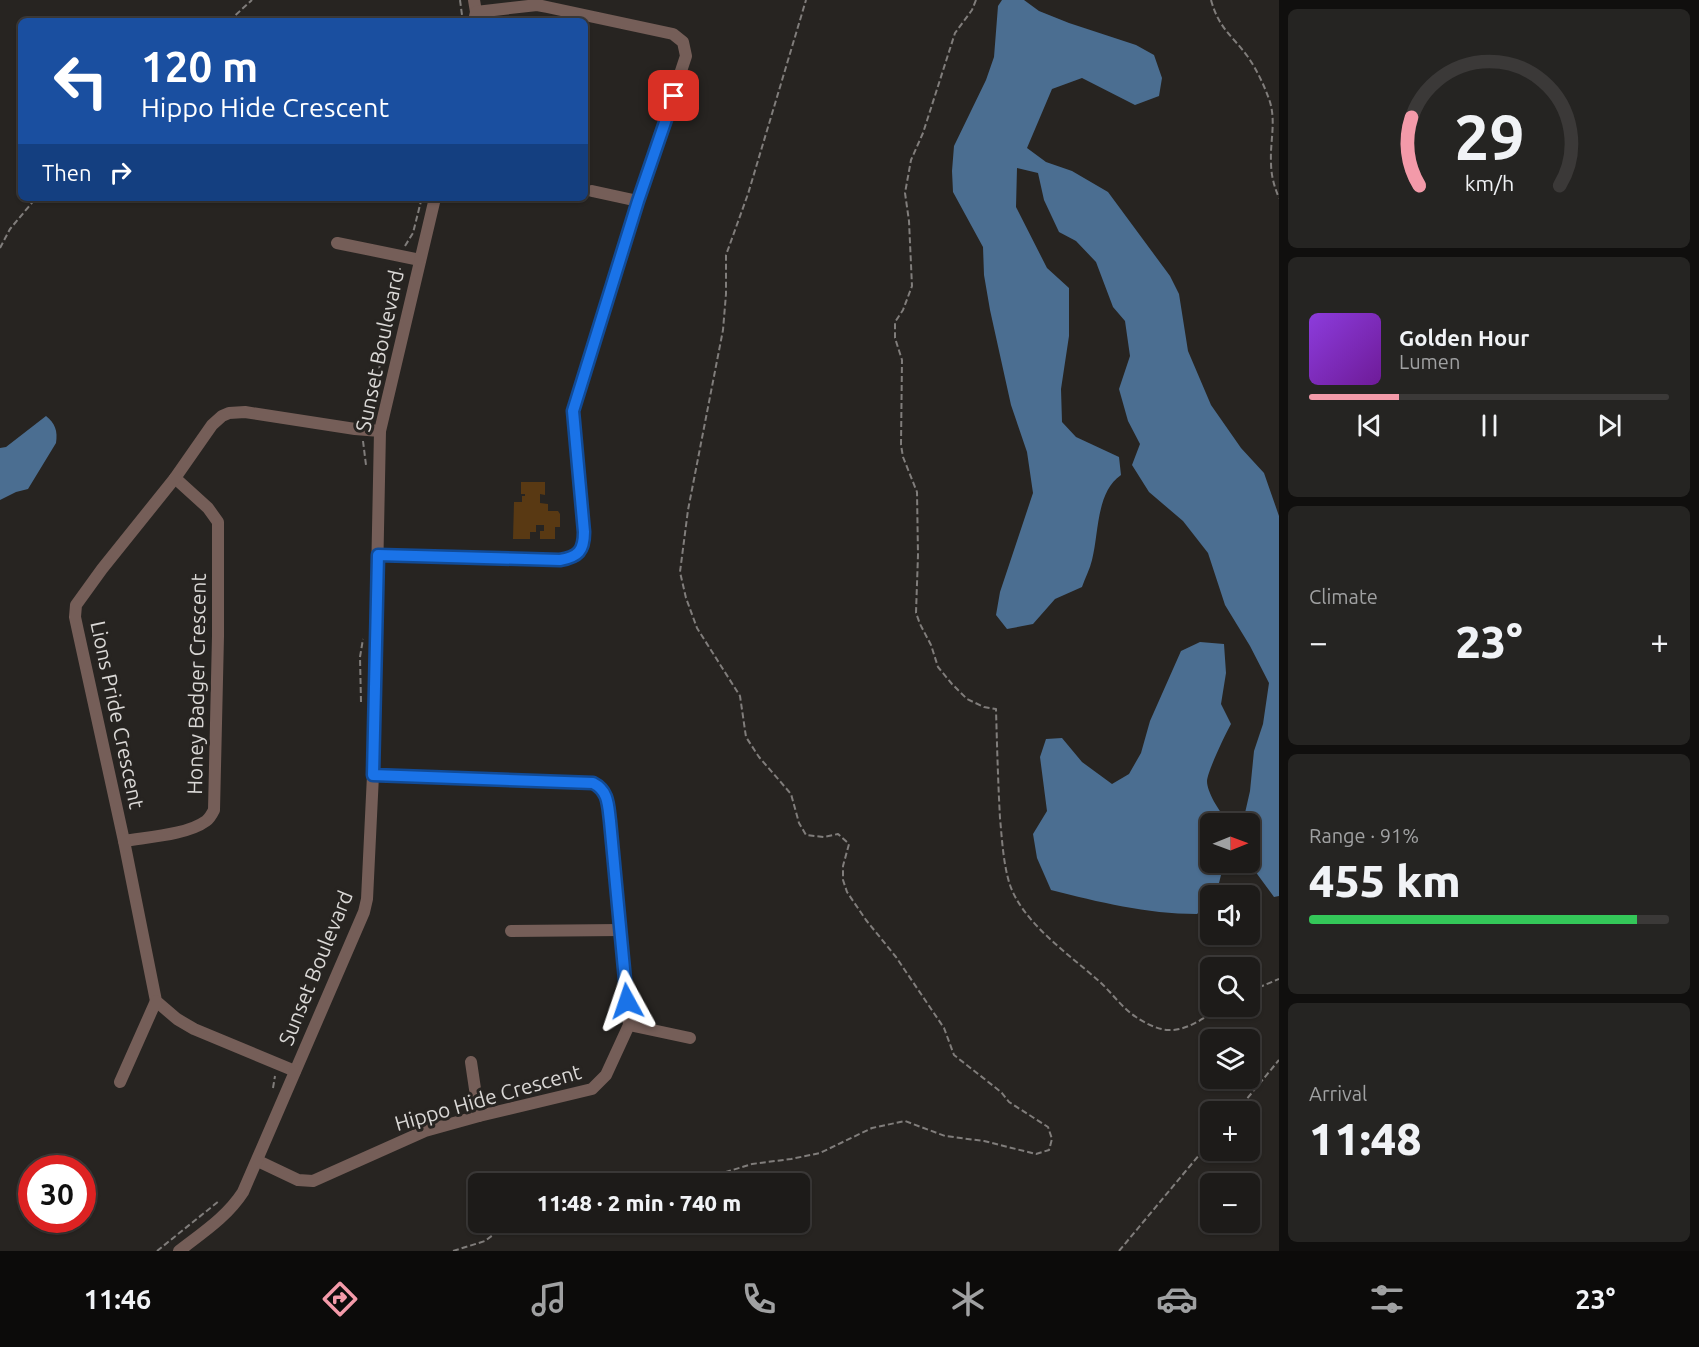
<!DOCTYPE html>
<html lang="en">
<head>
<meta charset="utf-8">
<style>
	:root { --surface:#1d1b19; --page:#252422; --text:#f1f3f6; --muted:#a0a1a2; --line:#3b3938; --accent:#f39aa9 }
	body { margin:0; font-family:Ubuntu,sans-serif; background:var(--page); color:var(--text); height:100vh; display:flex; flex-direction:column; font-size:22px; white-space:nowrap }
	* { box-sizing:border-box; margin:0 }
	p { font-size:20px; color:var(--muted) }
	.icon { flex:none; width:33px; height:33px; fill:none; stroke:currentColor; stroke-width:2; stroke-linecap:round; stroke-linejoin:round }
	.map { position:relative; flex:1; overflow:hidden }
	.sheet { display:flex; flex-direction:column; gap:9px; padding:9px; background:#100f0e; width:420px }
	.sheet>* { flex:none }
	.hud { position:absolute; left:18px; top:18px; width:570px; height:183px; border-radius:9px; box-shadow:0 2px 4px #0004,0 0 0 2px var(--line); background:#1a4fa0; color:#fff; overflow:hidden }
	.needle { width:39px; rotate:89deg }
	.controls { position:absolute; left:1200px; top:813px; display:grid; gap:12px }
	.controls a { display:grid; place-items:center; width:60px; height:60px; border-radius:9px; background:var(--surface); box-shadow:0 2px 4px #0004,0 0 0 2px var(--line); font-size:30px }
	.speed { position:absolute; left:18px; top:1155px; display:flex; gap:12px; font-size:30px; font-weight:700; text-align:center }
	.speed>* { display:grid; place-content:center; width:78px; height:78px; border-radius:50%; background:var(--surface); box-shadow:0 2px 4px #0004,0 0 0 2px var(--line); line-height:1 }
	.speed .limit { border:9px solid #d22; background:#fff; color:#111 }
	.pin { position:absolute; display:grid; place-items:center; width:51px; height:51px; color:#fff; margin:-26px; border-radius:12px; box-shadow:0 3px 9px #0006 }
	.me { position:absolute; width:66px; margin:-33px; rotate:355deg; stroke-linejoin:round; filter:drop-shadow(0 0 4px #0008) }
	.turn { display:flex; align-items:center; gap:21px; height:126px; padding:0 24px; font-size:27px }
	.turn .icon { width:78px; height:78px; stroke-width:2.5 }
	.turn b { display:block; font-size:42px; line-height:51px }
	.then { display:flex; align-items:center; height:57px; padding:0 24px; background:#0003; gap:12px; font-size:22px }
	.big { font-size:45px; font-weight:800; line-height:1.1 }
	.sheet .card { flex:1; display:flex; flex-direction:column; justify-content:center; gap:9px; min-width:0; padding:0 21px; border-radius:9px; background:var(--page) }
	.sheet .dial { align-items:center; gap:0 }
	.dial svg { height:156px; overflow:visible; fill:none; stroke:var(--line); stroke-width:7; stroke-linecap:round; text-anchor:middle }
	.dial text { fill:var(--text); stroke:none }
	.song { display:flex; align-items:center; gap:18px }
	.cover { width:72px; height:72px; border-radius:9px; background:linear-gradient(135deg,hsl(270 70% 55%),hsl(280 70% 35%)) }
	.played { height:6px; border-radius:3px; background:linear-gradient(90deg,var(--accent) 25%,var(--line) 25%) }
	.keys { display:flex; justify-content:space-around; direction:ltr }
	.heat { display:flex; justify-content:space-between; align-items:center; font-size:33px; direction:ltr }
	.charge { height:9px; border-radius:4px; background:linear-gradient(90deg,#34c759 91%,var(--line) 0) }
	.trip { position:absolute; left:468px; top:1173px; width:342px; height:60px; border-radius:9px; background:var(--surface); box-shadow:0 2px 4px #0004,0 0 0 2px var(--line); font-weight:800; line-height:60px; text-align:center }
	.dock { display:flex; height:96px; justify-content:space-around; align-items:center; background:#0c0b0a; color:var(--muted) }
	.dock .icon { width:42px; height:42px }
	.dock .current { color:var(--accent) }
	.dock b { font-size:27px; color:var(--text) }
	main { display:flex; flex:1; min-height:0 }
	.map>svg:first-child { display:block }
	.water { fill:#4b6e91 }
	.building { fill:#593913 }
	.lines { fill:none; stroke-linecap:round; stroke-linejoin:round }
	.path { stroke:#807d7b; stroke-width:2; stroke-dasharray:6 3; stroke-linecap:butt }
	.minor { stroke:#755e58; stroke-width:12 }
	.route-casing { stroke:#114b97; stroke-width:15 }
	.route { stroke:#1a73e8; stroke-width:10 }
	.labels { text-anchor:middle; stroke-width:6; stroke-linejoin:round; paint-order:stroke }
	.street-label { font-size:21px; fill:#dad8d6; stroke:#272421 }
</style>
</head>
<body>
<main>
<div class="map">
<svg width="1279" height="1251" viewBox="0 0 1279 1251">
	<rect width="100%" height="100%" fill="#272421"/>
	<g class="water">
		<path d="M1002,0H1024L1039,11L1069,23L1136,45L1154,55L1162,78L1159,96L1135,105L1082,78L1052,89L1027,148L1046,162L1072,171L1108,192L1170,276L1179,294L1188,351L1211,405L1241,448L1264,473L1279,516V896L1274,897L1252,867L1250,855V824H1210V862L1224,863L1216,895L1210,896V901L1197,914C1146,914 1099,902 1051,890L1037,858L1033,834L1047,811L1040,757L1046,739L1062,738L1082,762L1112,784L1129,774L1141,753L1150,721L1181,651L1200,642L1224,644L1226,673L1221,704L1231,724C1225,735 1208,770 1207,781C1207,792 1219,811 1226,819L1245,813L1250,791L1254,751L1263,724L1269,683L1250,646L1225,605L1208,553L1183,521L1149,492L1132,465L1140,444L1128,421L1119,389L1130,356L1125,321L1113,307L1096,262L1076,241L1059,232L1044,200L1038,173L1017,168L1016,207L1047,268L1069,288V336L1061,389L1062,422L1076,437L1119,457L1121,475C1096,492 1099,533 1092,560C1090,569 1085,578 1082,587L1055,599L1033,624L1007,629L996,615L1000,592L1033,493L1027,452L1011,405L990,310L984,275L983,247L953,192L952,171L954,146L986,80L994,57L998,6Z"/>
		<path d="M46,416C55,423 58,431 56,443L28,489L16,492L0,500V448L6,447Z"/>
	</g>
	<polygon class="building" points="521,482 545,482 545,495 540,494 540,503 548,504 548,511 558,511 560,514 560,527 555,527 555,539 540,539 540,531 544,531 544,525 536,525 536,532 530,532 530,539 513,539 514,502 522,502 522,496 525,496 525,494 521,494"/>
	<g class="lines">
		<g class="path">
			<polyline points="460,0 462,15"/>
			<path d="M976,0L972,10L955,33L923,133L911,160L905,193L909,221L912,286L903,310L895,322V338L902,360L901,445L903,457L917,492L918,555L916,613L920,624L931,645L938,667L952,684L967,699L984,707L996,709C997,745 998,782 1000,818C1002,839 1003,861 1009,882C1021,922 1070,955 1100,982C1112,993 1122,1008 1136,1017C1145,1023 1158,1030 1169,1030C1188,1031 1208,1015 1223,1006"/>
			<path d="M1211,0C1219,29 1232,35 1248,57C1257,70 1265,87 1270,102C1276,122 1270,142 1271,162C1271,175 1274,186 1279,198"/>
			<polyline points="229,21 252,0"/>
			<polyline points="405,246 413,233 421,201"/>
			<polyline points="0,248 10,229 36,198"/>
			<polyline points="362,419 370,408 400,278 400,268"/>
			<polyline points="363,441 366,465"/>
			<polyline points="361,702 360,657 363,639"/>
			<polyline points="1250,991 1279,979"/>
			<polyline points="273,1088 275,1076"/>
			<polyline points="1236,1112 1279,1060"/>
			<polyline points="701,1184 716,1175 752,1164 791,1159 820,1153 872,1128 905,1121 945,1136 984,1141 1036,1154 1049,1150 1052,1139 1048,1127 1009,1102 1001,1092 954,1055 944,1028 896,957 866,920 847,892 843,880 843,866 849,844 838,834 824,837 806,835 799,823 791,794 759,757 746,737 740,696 697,628 686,598 680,572 688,510 723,330 726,294 726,255 748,194 806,0"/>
			<polyline points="157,1251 219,1201"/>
			<polyline points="453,1251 485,1241 510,1222"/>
			<polyline points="1119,1251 1210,1142"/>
		</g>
		<g class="minor">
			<polyline points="474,0 476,12 474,21"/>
			<polyline points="592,191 638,201"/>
			<polyline points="337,243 420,260"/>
			<path d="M378,555L560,560C578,557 584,551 584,532L573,411L638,201L686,56L683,42L673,34L547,7L537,5L476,12"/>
			<path d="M124,841C147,837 187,835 206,821C210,818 212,814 214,810L218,636V522L208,508L175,478"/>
			<polyline points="511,931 620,930"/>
			<polyline points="629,1025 690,1038"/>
			<polyline points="471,1062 479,1116"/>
			<polyline points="295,1071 194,1029 177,1019 156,1001 124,841 78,631 75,617 76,605 102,569 175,478 212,425 222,416 229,413 245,412 355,429 380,431"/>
			<polyline points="120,1082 156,1001"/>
			<path d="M258,1161L298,1180L313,1181L425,1131L479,1116L592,1089L606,1075L629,1025L610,821C608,806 609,791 593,783L373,775"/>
			<path d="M179,1251C202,1233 227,1217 243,1192L364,912L367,899L373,775L380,431L435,198"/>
		</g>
	</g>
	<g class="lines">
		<defs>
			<path id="route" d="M627,1001L610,821C608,806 609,791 593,783L373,775L378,555L560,560C578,557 584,551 584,532L573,411L638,201L674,96"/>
		</defs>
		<use href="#route" class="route-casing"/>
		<use href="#route" class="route"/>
	</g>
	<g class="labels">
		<g class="street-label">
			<text transform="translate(380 351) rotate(-78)" y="7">Sunset Boulevard</text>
			<text transform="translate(197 684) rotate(-89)" y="7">Honey Badger Crescent</text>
			<text transform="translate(117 715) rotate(78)" y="7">Lions Pride Crescent</text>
			<text transform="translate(316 968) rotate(-68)" y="7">Sunset Boulevard</text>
			<text transform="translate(488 1098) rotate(-16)" y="7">Hippo Hide Crescent</text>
		</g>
	</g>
</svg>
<div class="controls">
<a><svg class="needle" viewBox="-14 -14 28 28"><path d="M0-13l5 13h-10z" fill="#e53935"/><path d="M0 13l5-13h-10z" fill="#a0a1a2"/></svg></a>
<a><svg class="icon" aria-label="sound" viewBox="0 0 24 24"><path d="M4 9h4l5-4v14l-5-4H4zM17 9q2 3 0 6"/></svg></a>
<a><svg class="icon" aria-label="search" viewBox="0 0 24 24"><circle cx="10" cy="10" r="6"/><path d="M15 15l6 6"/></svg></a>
<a><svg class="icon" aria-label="layers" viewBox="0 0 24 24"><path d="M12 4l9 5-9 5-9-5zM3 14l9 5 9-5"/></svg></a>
<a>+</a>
<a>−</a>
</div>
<div class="speed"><div class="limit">30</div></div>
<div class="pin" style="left:674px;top:96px;background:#d93025"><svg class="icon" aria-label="arrive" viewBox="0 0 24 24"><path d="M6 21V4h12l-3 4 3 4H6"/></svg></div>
<svg class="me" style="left:627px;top:1001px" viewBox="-20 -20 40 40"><path d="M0-17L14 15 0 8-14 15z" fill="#1a73e8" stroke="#fff" stroke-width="4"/></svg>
<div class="trip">11:48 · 2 min · 740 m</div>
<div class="hud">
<div class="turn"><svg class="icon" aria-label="left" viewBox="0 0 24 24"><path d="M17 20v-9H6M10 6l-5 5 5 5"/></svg><div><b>120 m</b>Hippo Hide Crescent</div></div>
<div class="then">Then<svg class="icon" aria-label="right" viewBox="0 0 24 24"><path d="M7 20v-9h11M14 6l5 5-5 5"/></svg></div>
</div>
</div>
<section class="sheet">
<div class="card dial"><svg viewBox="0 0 100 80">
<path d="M14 69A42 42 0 1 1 86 69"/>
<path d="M14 69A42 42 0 0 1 10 34" stroke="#f39aa9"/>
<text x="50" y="56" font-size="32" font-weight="700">29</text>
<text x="50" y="72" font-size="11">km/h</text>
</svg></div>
<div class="card">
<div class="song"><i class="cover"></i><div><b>Golden Hour</b><p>Lumen</p></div></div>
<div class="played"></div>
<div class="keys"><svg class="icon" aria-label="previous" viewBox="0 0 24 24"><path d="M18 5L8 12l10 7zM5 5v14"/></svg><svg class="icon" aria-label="pause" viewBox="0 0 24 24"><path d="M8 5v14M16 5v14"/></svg><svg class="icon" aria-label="next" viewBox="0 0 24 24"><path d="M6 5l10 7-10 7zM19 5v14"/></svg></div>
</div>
<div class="card"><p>Climate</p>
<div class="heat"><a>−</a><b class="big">23°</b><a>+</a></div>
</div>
<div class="card"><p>Range · 91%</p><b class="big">455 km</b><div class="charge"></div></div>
<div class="card"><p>Arrival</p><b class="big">11:48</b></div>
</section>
</main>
<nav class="dock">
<b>11:46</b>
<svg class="icon current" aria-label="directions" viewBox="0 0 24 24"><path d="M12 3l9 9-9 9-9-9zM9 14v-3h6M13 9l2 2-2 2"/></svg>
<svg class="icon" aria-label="music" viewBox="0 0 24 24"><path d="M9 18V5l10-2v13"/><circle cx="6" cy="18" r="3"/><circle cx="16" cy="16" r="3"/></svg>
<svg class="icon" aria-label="phone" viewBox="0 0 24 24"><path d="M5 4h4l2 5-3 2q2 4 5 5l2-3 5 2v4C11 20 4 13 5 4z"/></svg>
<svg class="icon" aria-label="climate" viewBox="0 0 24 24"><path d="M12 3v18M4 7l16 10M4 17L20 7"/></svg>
<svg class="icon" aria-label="car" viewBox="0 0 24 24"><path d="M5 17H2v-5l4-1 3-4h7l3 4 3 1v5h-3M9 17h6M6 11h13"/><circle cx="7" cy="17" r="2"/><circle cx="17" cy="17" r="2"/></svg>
<svg class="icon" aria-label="filters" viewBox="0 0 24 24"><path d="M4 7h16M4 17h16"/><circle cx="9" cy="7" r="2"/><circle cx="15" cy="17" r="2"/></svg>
<b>23°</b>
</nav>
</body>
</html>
